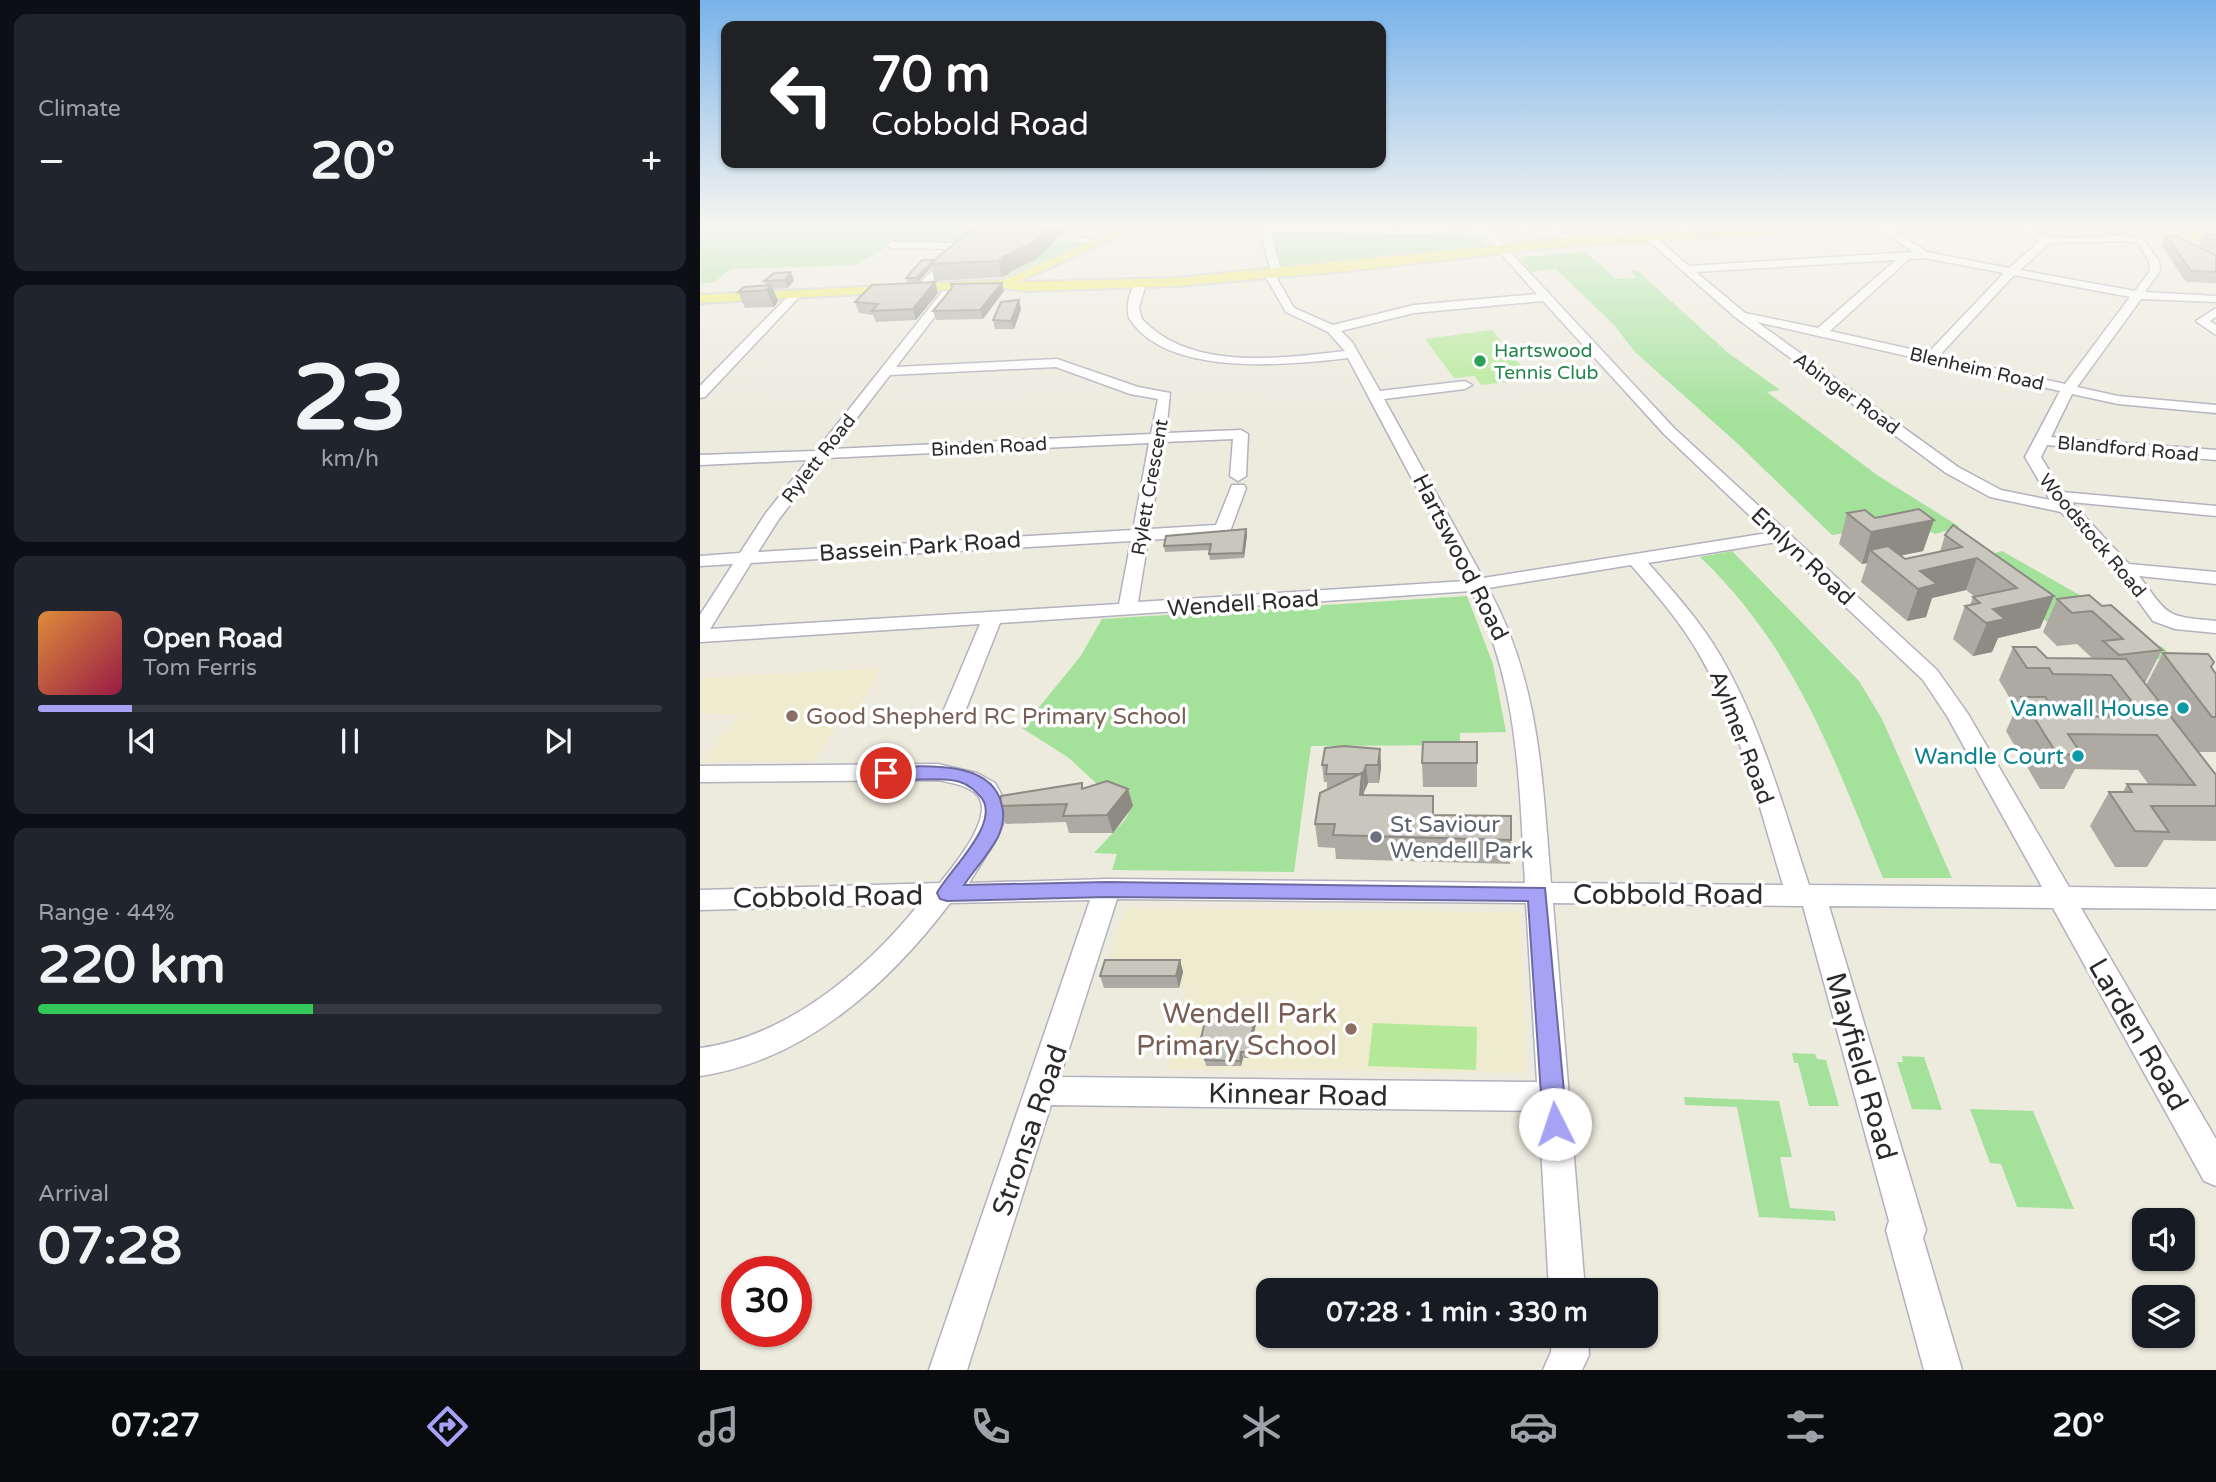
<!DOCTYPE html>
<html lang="en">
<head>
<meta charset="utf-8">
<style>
	:root { --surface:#171b24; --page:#20242c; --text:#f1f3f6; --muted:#9ea1a6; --line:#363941; --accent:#a6a3f6 }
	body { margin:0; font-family:"Varela Round",sans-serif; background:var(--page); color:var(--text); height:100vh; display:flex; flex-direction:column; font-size:26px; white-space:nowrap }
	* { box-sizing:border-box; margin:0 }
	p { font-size:23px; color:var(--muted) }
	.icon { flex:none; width:38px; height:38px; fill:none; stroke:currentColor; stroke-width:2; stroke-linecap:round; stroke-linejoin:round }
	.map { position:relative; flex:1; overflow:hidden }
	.side { display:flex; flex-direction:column; gap:14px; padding:14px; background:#0d0f14; width:700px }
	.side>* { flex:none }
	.banner { position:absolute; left:21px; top:21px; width:665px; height:147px; border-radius:14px; box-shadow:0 2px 5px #0004; background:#202124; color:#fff; overflow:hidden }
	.tools { position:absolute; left:1432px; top:1208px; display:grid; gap:14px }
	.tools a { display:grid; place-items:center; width:63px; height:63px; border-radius:14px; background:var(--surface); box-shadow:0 2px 5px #0004; font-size:35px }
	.speed { position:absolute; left:21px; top:1256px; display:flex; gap:14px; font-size:35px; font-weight:700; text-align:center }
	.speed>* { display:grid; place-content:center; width:91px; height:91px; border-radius:50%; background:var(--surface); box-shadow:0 2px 5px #0004; line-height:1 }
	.speed .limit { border:10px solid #d22; background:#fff; color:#111 }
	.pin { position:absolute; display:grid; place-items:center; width:60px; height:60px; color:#fff; margin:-30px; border:4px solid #fff; border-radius:50%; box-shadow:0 2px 7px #0007 }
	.me { position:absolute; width:77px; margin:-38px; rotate:356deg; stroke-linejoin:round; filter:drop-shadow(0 0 5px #0008) }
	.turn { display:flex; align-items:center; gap:24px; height:147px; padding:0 35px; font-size:32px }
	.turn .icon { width:91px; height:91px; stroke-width:2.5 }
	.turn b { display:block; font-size:49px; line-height:60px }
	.big { font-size:52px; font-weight:700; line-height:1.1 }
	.side .card { flex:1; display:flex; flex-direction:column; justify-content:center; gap:10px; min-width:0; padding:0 24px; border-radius:14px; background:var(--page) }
	.side .dial { align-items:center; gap:0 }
	.dial b { font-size:91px; line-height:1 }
	.song { display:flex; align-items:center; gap:21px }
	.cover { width:84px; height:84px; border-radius:10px; background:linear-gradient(135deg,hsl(30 70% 55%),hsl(340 70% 35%)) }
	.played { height:7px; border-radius:4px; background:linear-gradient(90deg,var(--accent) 15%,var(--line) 15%) }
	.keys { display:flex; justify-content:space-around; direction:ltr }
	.heat { display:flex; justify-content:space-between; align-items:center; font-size:38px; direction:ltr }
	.charge { height:10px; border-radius:5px; background:linear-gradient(90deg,#34c759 44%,var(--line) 0) }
	.trip { position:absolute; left:556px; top:1278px; width:402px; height:70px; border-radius:14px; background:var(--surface); box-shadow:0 2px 5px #0004; font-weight:700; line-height:70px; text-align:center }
	.menu { display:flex; height:112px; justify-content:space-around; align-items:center; background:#090b0e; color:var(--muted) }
	.menu .icon { width:49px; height:49px }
	.menu .current { color:var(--accent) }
	.menu b { font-size:32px; color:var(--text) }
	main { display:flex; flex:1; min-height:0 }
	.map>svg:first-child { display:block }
	.education { fill:#eeebce }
	.green { fill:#a4e29c }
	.pitch { fill:#b4e998 }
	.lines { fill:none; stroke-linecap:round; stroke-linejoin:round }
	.minor-casing { stroke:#b2b1bf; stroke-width:3 }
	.major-casing { stroke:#ccc; stroke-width:4 }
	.minor { fill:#fff; fill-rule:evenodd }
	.major { fill:#eeed62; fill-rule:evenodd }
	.wall { fill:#adaaa3; fill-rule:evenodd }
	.shaded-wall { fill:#8d8b84 }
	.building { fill:#c9c6bd; stroke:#8d8b84; stroke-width:2 }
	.route { fill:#a6a3f6; stroke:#6c6aa0; stroke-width:2 }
	.leisure-dot { fill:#2e9e5b; stroke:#fff; stroke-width:2.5 }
	.culture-dot { fill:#0f9aa8; stroke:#fff; stroke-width:2.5 }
	.education-dot { fill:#8d6e63; stroke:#fff; stroke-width:2.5 }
	.worship-dot { fill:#6b7280; stroke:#fff; stroke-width:2.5 }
	.labels { text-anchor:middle; stroke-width:7; stroke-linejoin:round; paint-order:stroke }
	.far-leisure-label { font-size:19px; fill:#27864d; stroke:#fff; text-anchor:start }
	.far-street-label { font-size:19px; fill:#2b2b2b; stroke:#fff }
	.street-label { font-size:23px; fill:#2b2b2b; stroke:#fff }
	.culture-label { font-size:23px; fill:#0d838f; stroke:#fff; text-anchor:end }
	.education-label { font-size:23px; fill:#785e54; stroke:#fff; text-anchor:start }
	.worship-label { font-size:23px; fill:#5b616d; stroke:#fff; text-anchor:start }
	.near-street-label { font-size:28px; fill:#2b2b2b; stroke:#fff }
	.near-education-label { font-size:28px; fill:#785e54; stroke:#fff; text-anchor:end }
</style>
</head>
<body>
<main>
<section class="side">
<div class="card"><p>Climate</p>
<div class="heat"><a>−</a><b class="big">20°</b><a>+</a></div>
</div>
<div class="card dial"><b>23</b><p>km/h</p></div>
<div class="card">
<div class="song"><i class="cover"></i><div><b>Open Road</b><p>Tom Ferris</p></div></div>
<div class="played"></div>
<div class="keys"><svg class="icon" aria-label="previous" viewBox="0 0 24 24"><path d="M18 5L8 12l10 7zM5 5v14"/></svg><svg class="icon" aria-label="pause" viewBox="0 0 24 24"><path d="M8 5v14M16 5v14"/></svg><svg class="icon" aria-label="next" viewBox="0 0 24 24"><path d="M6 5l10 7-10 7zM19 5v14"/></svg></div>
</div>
<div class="card"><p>Range · 44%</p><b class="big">220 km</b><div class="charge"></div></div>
<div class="card"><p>Arrival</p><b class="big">07:28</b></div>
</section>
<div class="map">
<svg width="1516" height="1370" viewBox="0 0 1516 1370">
	<rect width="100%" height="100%" fill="#edeade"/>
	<g class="education">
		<polygon points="181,668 160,709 143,718 114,761 0,762 39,715 0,714 0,678"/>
		<polygon points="425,908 820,912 827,1073 467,1069 486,988 400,987"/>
	</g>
	<g class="green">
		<polygon points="0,226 275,227 258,243 193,243 157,265 31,269 13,283 1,283"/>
		<polygon points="573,229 776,233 787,248 580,268"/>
		<path d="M367,240L383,243L305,276L233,281C251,264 305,249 330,245C344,243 355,247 367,240Z"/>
		<polygon points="886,252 916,279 937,278 930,270 937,270 1027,352 1080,390 1067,392 1177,475 1260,527 1235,534 1214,523 1132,535 1037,443 935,352 914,325 856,269 832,272 819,257"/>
		<path d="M1032,551L1159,681L1182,719L1252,878H1183C1133,757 1097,650 1000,557Z"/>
		<polygon points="1302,551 1399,606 1392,610 1464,648 1476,662 1458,659 1383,624 1354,627 1267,561"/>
		<polygon points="767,596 793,664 806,732 760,733 760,745 611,746 594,872 412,870 417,854 394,853 425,820 432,806 412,798 369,758 322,728 380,657 402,619"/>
		<polygon points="1092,1053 1115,1054 1117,1059 1126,1060 1139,1106 1109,1106 1098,1063 1094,1063"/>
		<polygon points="1202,1056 1224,1057 1242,1110 1212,1109 1197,1062 1203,1062"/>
		<polygon points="984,1097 1079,1101 1092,1157 1080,1157 1090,1208 1134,1211 1136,1221 1059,1217 1037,1107 985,1105"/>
		<polygon points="1270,1109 1333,1111 1374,1209 1317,1207 1301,1164 1290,1163"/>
	</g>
	<g class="pitch">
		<polygon points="792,330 832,379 781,385 775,376 754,378 725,339"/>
		<polygon points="673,1023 777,1027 776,1070 668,1066"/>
	</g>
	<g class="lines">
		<defs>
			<g id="minor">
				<polygon points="274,226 284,226 280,233 222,290 216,287 254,249 192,248 187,245 192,242 260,243"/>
				<path d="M565,226L779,230L776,226H786L974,428L1237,670L1268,714L1369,887L1516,889V909L1381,908L1516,1139V1186L1504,1181L1353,908L1129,906L1226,1230L1223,1238L1262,1370H1224L1186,1230L1189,1221L1103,906L853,903L885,1290H849L839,1111L351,1105L267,1370H229L390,900L250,903C189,984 104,1061 0,1076V1048C87,1037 166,970 219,904L0,910V890L240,883C252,867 295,818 278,796C269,785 251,783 238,780L0,782V766L238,764L277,773L295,783L306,803L305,819L294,843L269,883L407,879L825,883C819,782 819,682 771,591L300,623L262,719L259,724H243L240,719L280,624L0,642V615L33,564L0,566V556L40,553L66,513L108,460L0,465V455L116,451L242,292L246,291L252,294L196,367L357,359L438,387L470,393L466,433L541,430L548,434L546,476L538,481L530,476L533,439L464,442L450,529L516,525L532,485H544L546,488L529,534L448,540L438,602L766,581L648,358C589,365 466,378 429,318C426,306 429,286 440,281L446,284L439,307L442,319C491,372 582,358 645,351L628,332L586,312L564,274L571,271L562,239ZM574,231L785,236L837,294L714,305L633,325L594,308L576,277L582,274L572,239ZM843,301L964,434L1068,533L783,578L684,399L765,389L772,385L765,381L680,391L652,342L641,331L714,313ZM356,367L430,394L458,399L451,434L133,449L190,375ZM449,443L433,530L58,552L79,519L126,458ZM431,541L419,604L10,629L51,563ZM1077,542L1223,680L1247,716L1342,887L1109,885C1083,807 1062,727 1020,655C1000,621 974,592 948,563ZM931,565C956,594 980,621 999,654C1040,725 1059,807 1083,885L851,883C842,778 840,682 788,588ZM417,899L826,903L837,1082L360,1077Z"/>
				<polygon points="847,226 858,226 875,241 866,243"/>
				<polygon points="909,226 919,226 927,240 919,240"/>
				<polygon points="975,226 986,226 994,234 985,236"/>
				<path d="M1176,226H1188L1227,252L1309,268L1340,241L1314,226C1329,226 1338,236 1351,237C1382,240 1412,232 1442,238L1459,261L1460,271L1445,292L1516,296V302L1441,299L1377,387L1418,396L1516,405V413L1418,404L1372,394L1351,437L1516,450V460L1347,445L1341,457L1362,492L1516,506V516L1371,502L1429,564L1516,572V584L1439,576C1470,617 1464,616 1516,621V633L1475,629L1453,621L1418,573L1361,512L1290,497L1246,473L1035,317L943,236L952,234L989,266L1213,252ZM1426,241L1438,243L1449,261L1450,271L1435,291L1320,270L1350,243ZM1224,258L1304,273L1228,353L1130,331L1209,259ZM1196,260L1118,328L1045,313L996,272ZM1314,275L1430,297L1365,384L1239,356ZM1057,322L1360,391L1325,457L1350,500L1301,490L1258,467Z"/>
				<polygon points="381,237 405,242 400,245 377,242"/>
				<polygon points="92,292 102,294 5,397 0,398 0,386"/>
				<polygon points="1516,308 1516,317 1510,321 1516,325 1516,335 1496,321"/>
				<polygon points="852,1335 888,1335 889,1355 882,1370 843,1370 851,1352"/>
			</g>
			<g id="major">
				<polygon points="426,226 442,226 318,282 477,278 876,237 1091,226 1168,226 1162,230 876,245 647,271 477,286 327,291 293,287 0,303 0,295 303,280"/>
				<polygon points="1435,226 1451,226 1466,233 1516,231 1516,239 1480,239 1516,256 1516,265"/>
			</g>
		</defs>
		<use href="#minor" class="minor-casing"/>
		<use href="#major" class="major-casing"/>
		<use href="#minor" class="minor"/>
		<use href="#major" class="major"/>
	</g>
	<g class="wall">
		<polygon points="275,226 396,226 389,230 368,229 336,259 309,272 309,274 302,277 235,281 231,268 218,282 207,282 206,278 235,261"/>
		<polygon points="1503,235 1516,235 1516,253 1499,245"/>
		<polygon points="1466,236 1516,255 1516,283 1486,282 1462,246"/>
		<polygon points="94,280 88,288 73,289 78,301 74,307 45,308 38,292 66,286 64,281"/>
		<polygon points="235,282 238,293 216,320 176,322 173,315 159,313 155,302"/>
		<polygon points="304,291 283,319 236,320 233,311"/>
		<polygon points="319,300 321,309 314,329 295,329 293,320"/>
		<polygon points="1147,513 1175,518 1234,520 1223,551 1200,556 1205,559 1240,552 1245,535 1354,596 1340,628 1298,638 1292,652 1273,656 1253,639 1265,606 1270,605 1273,597 1275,597 1266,590 1232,598 1226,617 1207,621 1161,582 1167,563 1162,564 1139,544"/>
		<polygon points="546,529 547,535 544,558 510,560 509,554 510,550 465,552 464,546"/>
		<path d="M1357,599L1402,606L1462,650L1445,683L1446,685L1463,653L1511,667L1516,674V752H1498L1516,775V841L1464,840L1447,867H1415L1390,826L1409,792H1423L1427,784L1449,785L1438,770L1375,769L1364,789H1340L1306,731L1319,702H1312L1299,680L1313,647L1347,658L1393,659L1377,644L1357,646L1343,632ZM1352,708L1394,709L1400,716H1357Z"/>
		<polygon points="680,749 681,767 679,783 668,783 664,792 664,795 733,796 734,815 811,840 810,864 636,859 635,848 618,847 615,824 627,789 627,782 624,782 622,765"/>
		<polygon points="722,763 777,763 777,787 723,787"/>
		<polygon points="382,783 383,788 428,789 433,806 413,833 369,833 366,822 306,824 299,806"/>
		<polygon points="480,960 483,972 479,988 404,988 400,976"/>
		<polygon points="555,1018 556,1024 549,1058 543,1058 541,1066 506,1066 505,1060 505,1057 499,1057 498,1051"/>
	</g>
	<g class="shaded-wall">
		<polygon points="351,226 367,226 368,229 336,259 309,272 309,274 302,277 298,261 301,258"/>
		<polygon points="230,264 231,268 218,282 216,278"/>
		<polygon points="91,272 94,280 88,288 85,280"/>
		<polygon points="235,282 238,293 216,320 213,309"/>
		<polygon points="302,283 304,291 283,319 280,310"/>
		<polygon points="71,285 78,301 74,307 67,290"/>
		<polygon points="319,300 321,309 314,329 311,321"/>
		<polygon points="1234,520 1223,551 1182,559 1170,550 1167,563 1162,564 1171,532"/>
		<polygon points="546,529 547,535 544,558 543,553"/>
		<polygon points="1277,558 1266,590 1232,598 1226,617 1207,621 1218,589 1220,571"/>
		<polygon points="1354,596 1340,628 1298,638 1292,652 1273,656 1293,609"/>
		<polygon points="680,749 681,767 679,783 678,765"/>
		<polygon points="666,765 668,783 664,792 663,774"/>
		<polygon points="662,773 664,797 660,795"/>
		<polygon points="428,789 433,806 413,833 407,815"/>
		<polygon points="480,960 483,972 479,988 476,976"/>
		<polygon points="555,1018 556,1024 549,1058 548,1052"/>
		<polygon points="541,1052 543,1058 541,1066 540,1061"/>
	</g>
	<g class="building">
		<polygon points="275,226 351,226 333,243 301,258 305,258 298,261 230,264"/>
		<polygon points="1503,235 1516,235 1516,241"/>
		<polygon points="1466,236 1475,236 1516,255 1516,272 1491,271"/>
		<polygon points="222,260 234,260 216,278 206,278"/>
		<polygon points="91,272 85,280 64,281 74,273"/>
		<polygon points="235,282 213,309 172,311 178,304 155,302 172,285"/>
		<polygon points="302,283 280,310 233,311 252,288 251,284"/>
		<polygon points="71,285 67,290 38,292 44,287"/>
		<polygon points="319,300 311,321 293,320 301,302"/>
		<polygon points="1219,509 1234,520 1171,532 1147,513 1165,510 1175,518"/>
		<polygon points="1253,525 1354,596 1293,609 1305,619 1286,623 1265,606 1280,603 1273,597 1317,588 1277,558 1220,571 1237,584 1218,589 1170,550 1188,546 1205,559 1262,547 1245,535"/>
		<polygon points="546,529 543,553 509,554 511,544 464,546 466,536"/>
		<polygon points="1389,595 1402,606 1411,605 1462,650 1419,655 1403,641 1423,639 1392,611 1372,613 1357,599"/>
		<polygon points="1313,647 1336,647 1347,658 1426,659 1516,775 1516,806 1451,806 1469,832 1435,831 1409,792 1432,792 1427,784 1495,785 1457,735 1368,734 1382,755 1357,754 1321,697 1345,697 1357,716 1444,717 1411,675 1353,674 1349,668 1327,668"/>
		<polygon points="1463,653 1508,654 1514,662 1511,667 1516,674 1516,717 1512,717"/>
		<polygon points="723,742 777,742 777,763 722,763"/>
		<polygon points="644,746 680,749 678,765 666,765 663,774 662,773 660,774 626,774 627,765 622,765 625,748"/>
		<polygon points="662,773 660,795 733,796 733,815 811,816 811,840 633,835 635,824 615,824 620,793"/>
		<polygon points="407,781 428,789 407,815 363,816 367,804 299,806 301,796 382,783 382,789"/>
		<polygon points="405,960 480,960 476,976 400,976"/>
		<polygon points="506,1017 555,1018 548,1052 541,1052 540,1061 505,1060 507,1051 498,1051"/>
	</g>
	<linearGradient id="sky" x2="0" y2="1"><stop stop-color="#79b3ea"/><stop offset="0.54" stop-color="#f7f6f0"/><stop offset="1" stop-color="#f7f6f0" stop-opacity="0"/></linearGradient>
	<rect width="1516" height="418" fill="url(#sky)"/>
	<path class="route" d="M186,767C222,767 293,758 302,806C305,817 303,826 298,837C289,854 275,869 264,885L407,882L845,888L867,1124L864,1133L855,1136L847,1133L843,1124L828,901L407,897L247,901L240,899L237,893C249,870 305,820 279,795C271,786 263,781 251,780C228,777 202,783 180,777L177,773Z"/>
	<circle class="leisure-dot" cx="780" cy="361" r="7"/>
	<g class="culture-dot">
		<circle cx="1483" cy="708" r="7"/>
		<circle cx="1378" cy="756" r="7"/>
	</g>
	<g class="education-dot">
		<circle cx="92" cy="716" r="7"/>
		<circle cx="651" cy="1029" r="7"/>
	</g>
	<circle class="worship-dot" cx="676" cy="837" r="7"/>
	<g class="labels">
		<g class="far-leisure-label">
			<text x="794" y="357">Hartswood<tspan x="794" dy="22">Tennis Club</tspan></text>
		</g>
		<g class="far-street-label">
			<text transform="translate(1277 368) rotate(13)" y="7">Blenheim Road</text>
			<text transform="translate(1147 393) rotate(36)" y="7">Abinger Road</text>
			<text transform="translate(289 446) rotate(-3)" y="7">Binden Road</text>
			<text transform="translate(1428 448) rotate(5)" y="7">Blandford Road</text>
			<text transform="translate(118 458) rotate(-52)" y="7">Rylett Road</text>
			<text transform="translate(449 487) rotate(-80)" y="7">Rylett Crescent</text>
			<text transform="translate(1393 535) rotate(50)" y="7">Woodstock Road</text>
		</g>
		<g class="street-label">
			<text transform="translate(220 546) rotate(-4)" y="8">Bassein Park Road</text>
			<text transform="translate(1103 556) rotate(43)" y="8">Emlyn Road</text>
			<text transform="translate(761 557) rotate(63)" y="8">Hartswood Road</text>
			<text transform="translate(543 603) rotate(-4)" y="8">Wendell Road</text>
			<text transform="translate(1042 737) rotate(69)" y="8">Aylmer Road</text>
		</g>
		<g class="culture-label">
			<text x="1469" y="716">Vanwall House</text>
			<text x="1364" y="764">Wandle Court</text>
		</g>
		<g class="education-label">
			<text x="106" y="724">Good Shepherd RC Primary School</text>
		</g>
		<g class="worship-label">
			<text x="690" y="832">St Saviour<tspan x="690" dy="26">Wendell Park</tspan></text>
		</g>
		<g class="near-street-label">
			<text x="968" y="904">Cobbold Road</text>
			<text transform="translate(128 896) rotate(-1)" y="10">Cobbold Road</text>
			<text transform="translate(1439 1034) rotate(60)" y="10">Larden Road</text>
			<text transform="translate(1162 1066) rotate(74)" y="10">Mayfield Road</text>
			<text transform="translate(598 1094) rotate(1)" y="10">Kinnear Road</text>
			<text transform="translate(329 1130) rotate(-71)" y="10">Stronsa Road</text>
		</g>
		<g class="near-education-label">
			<text x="637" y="1023">Wendell Park<tspan x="637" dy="32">Primary School</tspan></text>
		</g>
	</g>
</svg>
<div class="tools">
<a><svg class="icon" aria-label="sound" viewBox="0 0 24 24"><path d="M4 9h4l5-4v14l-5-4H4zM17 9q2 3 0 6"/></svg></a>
<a><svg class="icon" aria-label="layers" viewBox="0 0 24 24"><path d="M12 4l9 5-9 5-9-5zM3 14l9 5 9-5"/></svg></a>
</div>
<div class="speed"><div class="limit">30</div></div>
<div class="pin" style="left:186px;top:773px;background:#d93025"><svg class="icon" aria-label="arrive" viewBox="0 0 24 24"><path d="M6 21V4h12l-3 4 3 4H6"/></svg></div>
<svg class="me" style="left:855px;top:1124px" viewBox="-20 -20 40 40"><circle r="19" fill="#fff"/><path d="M0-13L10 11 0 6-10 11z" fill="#a6a3f6"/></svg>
<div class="trip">07:28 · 1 min · 330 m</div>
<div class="banner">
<div class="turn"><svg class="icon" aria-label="left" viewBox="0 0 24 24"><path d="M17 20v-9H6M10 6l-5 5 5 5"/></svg><div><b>70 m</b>Cobbold Road</div></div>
</div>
</div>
</main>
<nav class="menu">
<b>07:27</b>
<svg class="icon current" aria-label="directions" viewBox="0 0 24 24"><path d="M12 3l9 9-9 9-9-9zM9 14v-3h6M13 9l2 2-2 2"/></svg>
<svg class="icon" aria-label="music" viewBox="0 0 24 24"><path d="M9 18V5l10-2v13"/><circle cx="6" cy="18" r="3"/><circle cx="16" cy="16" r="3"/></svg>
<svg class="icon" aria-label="phone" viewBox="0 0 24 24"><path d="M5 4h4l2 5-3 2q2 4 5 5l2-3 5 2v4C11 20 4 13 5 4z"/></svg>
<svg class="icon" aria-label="climate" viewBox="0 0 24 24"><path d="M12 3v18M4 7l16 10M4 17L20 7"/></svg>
<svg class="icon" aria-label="car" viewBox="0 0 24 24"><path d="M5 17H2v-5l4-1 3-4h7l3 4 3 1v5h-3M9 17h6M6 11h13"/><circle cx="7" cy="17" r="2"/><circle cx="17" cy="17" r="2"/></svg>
<svg class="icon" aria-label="filters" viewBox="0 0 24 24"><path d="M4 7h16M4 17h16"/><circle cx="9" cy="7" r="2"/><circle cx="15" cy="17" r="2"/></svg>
<b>20°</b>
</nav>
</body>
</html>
